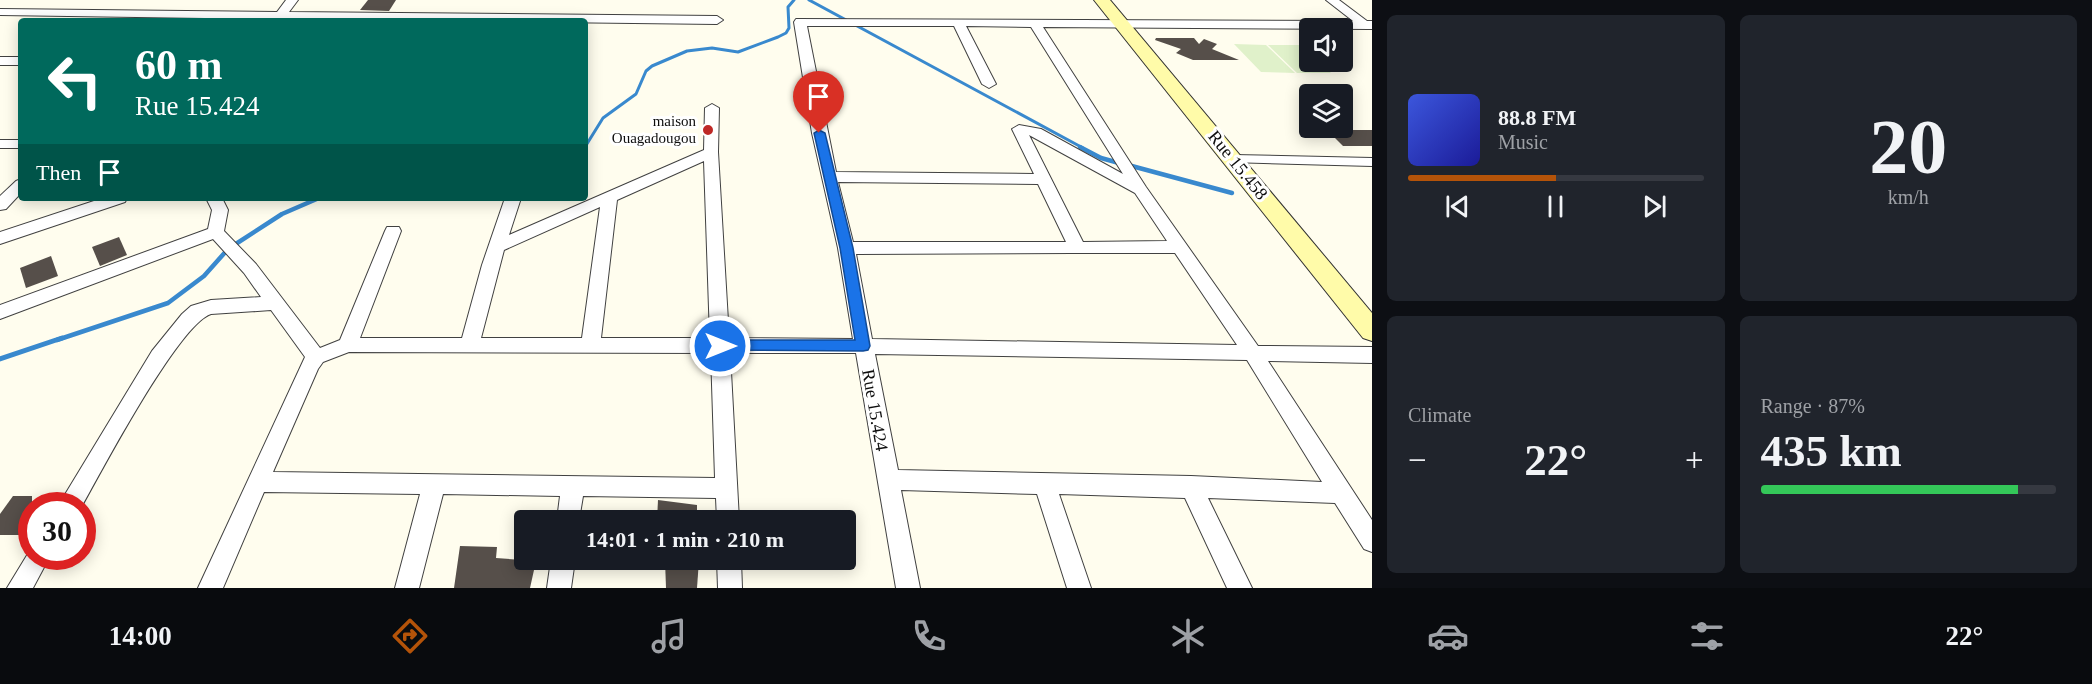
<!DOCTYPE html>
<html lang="en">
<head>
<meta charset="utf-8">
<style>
	:root { --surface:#171b24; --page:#20242c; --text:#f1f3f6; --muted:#9ea1a6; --line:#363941; --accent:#b45309 }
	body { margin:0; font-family:Georgia,serif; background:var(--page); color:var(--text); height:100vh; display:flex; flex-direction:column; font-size:22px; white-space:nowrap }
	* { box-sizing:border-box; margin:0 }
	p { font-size:20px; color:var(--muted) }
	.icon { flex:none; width:33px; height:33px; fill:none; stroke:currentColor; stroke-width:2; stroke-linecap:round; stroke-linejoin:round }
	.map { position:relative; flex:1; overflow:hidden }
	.sheet { display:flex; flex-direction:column; gap:15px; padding:15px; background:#0d0f14; width:720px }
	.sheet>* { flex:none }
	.top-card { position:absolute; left:18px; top:18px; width:570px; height:183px; border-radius:6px; box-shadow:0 3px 15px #0003; background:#00695c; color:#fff; overflow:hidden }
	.tools { position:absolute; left:1299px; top:18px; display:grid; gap:12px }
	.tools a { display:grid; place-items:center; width:54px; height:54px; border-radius:6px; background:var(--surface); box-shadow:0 3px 15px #0003; font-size:30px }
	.speed { position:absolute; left:18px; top:492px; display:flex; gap:12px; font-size:30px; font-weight:700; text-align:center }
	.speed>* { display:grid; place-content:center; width:78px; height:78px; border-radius:50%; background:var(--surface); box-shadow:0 3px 15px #0003; line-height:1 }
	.speed .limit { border:9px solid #d22; background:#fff; color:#111 }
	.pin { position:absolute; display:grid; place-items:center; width:51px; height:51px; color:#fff; margin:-62px -26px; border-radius:50% 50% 50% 0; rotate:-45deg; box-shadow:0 0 6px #0007 }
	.pin .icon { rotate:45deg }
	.me { position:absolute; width:66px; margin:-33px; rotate:90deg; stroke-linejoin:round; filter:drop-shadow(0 0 4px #0008) }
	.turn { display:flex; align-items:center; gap:21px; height:126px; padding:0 18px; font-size:27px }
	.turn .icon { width:78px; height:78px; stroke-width:2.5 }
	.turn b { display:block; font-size:42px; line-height:51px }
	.then { display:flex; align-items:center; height:57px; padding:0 18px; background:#0003; gap:12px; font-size:22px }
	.big { font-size:45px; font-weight:800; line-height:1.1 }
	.sheet .tile { flex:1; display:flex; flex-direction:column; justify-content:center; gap:9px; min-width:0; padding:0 21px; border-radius:9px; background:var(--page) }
	.sheet .dial { align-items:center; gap:0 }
	.dial b { font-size:78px; line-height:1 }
	.song { display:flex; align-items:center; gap:18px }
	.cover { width:72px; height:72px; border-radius:9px; background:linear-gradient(135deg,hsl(230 70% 55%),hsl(240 70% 35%)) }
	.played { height:6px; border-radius:3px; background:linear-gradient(90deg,var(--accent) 50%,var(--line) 50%) }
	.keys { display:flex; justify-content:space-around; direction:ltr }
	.heat { display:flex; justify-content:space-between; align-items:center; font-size:33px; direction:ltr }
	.charge { height:9px; border-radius:4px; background:linear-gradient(90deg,#34c759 87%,var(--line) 0) }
	.sheet .tiles { flex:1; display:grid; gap:15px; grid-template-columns:repeat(2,1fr) }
	.trip { position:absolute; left:514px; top:510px; width:342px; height:60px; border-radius:6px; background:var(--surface); box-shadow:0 3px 15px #0003; font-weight:800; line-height:60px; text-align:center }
	.tab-bar { display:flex; height:96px; justify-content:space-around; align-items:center; background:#090b0e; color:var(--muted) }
	.tab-bar .icon { width:42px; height:42px }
	.tab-bar .selected { color:var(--accent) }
	.tab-bar b { font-size:27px; color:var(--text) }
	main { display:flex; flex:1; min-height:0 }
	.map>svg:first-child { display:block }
	.pitch { fill:#e0f1ca }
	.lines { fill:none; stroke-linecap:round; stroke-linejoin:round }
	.stream-far2 { stroke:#3989ce; stroke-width:3 }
	.stream-far1 { stroke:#3989ce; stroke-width:4.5 }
	.stream { stroke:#3989ce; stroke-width:5 }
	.building { fill:#564f4a }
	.minor-casing { stroke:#414141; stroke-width:2 }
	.secondary-casing { stroke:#303030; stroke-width:2 }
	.minor { fill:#fff; fill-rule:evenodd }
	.secondary { fill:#fffba9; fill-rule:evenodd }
	.route { fill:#1a73e8; stroke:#114b97; stroke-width:1.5 }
	.poi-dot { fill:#be2825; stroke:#fff; stroke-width:2 }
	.labels { text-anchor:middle; stroke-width:6; stroke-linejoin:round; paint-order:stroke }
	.far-poi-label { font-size:15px; fill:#0e0e0e; stroke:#fff; text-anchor:end }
	.street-label { font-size:18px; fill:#0e0e0e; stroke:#fff }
</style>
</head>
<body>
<main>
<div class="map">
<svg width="1372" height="588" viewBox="0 0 1372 588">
	<rect width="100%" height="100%" fill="#fffdee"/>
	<g class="pitch">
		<polygon points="1234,44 1266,45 1295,73 1261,72"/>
		<polygon points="1268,45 1300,45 1309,53 1310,62 1319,62 1331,73 1297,73"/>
	</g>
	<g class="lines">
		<g class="stream-far2">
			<polyline points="809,0 1083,148"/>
			<polyline points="585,147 603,118 636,94 646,71 652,66 687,51 712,48 738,52 778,37 786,33 789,28 788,7 794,0"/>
		</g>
		<g class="stream-far1">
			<polyline points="1080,147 1101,158 1119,163"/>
			<polyline points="1128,165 1232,193"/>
			<polyline points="57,340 168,303 204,276 228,249 282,214 319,198"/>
		</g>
		<polyline class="stream" points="0,359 62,338"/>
	</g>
	<g class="building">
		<polygon points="368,0 396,0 389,11 360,10"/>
		<polygon points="1156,38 1194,38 1199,44 1204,39 1217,44 1212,49 1239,60 1193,60 1176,53 1181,49 1155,40"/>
		<polygon points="1327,130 1372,130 1372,146 1343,146"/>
		<polygon points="119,237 127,255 100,266 92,247"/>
		<polygon points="51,256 58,276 26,288 20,268"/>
		<polygon points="13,496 32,496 32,519 21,535 0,535 0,514"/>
		<polygon points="658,500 697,505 697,520 657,520"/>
		<polygon points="460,546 497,547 496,558 536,561 530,588 454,588"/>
		<polygon points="665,560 699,560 697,588 666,588"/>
	</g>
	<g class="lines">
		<defs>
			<g id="minor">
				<polygon points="286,0 298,0 289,12 717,16 723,20 717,24 283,19 281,21 269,21 271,19 0,15 0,9 277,12"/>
				<path d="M1326,0H1339L1367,21H1372V29L1043,27L1146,187L1258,346L1372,347V363L1268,361L1372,520V552L1364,549L1335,503L1208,498L1252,588H1227L1185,498L1059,494L1091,588H1067L1037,494L901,490L920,588H896L856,353H730L739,520H717L716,498L583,496L579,520H557L560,496L443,494L419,588H395L420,494L264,492L223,588H198L305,357L271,310L211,314C179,324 102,470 82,506H58L152,351L182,314L191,306L211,300L261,297L244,273L213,239L0,319V305L208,229L212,210L206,198H222L228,210L224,231L256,264L320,348L340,340L385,231L387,227H399L401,231L360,338H462L482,265L505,198H521L509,235L704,150L705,108L712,104L719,108L718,152L729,338L853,339L838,248L812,133L794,22L796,19L1353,21ZM807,26H954L982,84L989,88L996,84L966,26L1031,27L1123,174L1041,129L1019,125L1012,129L1034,174L836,172ZM1029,135L1135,193L1167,241L1083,242ZM704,161L710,338H601L617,200ZM838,182L1038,184L1066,242H853ZM600,207L582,338H481L504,250ZM1072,253H1175L1237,345L872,339L856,254ZM349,352L711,353L715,478L273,472L318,369L323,362ZM875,354L1247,360L1322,482L1191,476L898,470Z"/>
				<rect x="0" y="57" width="21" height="8"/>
				<rect x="0" y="140" width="21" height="8"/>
				<polygon points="1234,155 1372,158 1372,166 1229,162 1227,159 1229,156"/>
				<polygon points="21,179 21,193 6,209 0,210 0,196 16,181"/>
				<polygon points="103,198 127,198 125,202 0,244 0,232"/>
				<polygon points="32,547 32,556 50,556 33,588 7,588"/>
				<polygon points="551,560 575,560 571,588 547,588"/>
				<polygon points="717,560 741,560 742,588 718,588"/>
			</g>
			<polygon id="secondary" points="1094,0 1110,0 1372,313 1372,341 1363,338"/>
		</defs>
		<use href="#minor" class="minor-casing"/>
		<use href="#secondary" class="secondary-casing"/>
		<use href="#minor" class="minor"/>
		<use href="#secondary" class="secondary"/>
	</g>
	<polygon class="route" points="819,130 825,133 853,248 870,346 868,350 863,351 715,350 713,346 715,342 720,340 855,340 840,248 814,133"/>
	<circle class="poi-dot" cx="708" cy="130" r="6"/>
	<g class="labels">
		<g class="far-poi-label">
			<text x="696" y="126">maison<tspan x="696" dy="17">Ouagadougou</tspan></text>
		</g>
		<g class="street-label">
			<text transform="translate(1238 165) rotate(51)" y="6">Rue 15.458</text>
			<text transform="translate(875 410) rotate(80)" y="6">Rue 15.424</text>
		</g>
	</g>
</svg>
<div class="tools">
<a><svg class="icon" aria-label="sound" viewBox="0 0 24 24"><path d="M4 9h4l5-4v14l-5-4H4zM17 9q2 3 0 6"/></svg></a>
<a><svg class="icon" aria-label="layers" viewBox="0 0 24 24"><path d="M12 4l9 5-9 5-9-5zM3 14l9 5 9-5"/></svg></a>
</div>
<div class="speed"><div class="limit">30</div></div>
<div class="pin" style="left:819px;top:133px;background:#d93025"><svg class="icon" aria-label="arrive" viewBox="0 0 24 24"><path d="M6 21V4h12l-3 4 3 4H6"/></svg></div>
<svg class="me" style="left:720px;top:346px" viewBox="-20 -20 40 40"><circle r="17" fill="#1a73e8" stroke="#fff" stroke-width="3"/><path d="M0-11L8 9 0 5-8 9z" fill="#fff"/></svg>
<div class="trip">14:01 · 1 min · 210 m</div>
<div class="top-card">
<div class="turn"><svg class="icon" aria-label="left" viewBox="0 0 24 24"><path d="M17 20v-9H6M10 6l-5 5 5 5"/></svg><div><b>60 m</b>Rue 15.424</div></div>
<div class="then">Then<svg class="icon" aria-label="arrive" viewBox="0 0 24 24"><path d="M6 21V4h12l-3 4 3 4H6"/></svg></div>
</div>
</div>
<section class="sheet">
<div class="tiles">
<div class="tile">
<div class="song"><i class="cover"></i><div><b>88.8 FM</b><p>Music</p></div></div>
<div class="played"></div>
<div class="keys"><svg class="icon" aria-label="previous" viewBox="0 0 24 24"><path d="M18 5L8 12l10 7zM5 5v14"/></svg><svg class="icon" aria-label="pause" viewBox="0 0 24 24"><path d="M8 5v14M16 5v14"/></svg><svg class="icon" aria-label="next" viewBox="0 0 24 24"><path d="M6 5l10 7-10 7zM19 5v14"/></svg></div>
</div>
<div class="tile dial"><b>20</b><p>km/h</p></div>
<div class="tile"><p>Climate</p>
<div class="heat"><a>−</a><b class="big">22°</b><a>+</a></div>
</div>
<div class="tile"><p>Range · 87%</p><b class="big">435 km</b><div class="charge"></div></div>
</div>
</section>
</main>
<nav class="tab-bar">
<b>14:00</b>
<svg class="icon selected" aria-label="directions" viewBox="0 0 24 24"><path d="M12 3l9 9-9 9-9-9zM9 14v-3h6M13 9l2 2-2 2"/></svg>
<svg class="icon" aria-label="music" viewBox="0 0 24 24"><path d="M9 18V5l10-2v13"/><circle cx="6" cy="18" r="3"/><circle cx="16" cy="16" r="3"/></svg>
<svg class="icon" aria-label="phone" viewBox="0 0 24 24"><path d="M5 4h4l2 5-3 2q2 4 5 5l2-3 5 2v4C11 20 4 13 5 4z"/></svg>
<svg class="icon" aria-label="climate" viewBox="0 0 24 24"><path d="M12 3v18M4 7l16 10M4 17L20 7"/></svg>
<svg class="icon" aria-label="car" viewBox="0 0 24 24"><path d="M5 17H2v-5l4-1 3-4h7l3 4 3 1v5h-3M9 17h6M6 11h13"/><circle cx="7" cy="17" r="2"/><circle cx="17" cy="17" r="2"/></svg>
<svg class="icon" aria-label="filters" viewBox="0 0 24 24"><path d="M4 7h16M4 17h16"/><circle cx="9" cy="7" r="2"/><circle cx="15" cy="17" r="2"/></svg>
<b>22°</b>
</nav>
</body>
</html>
